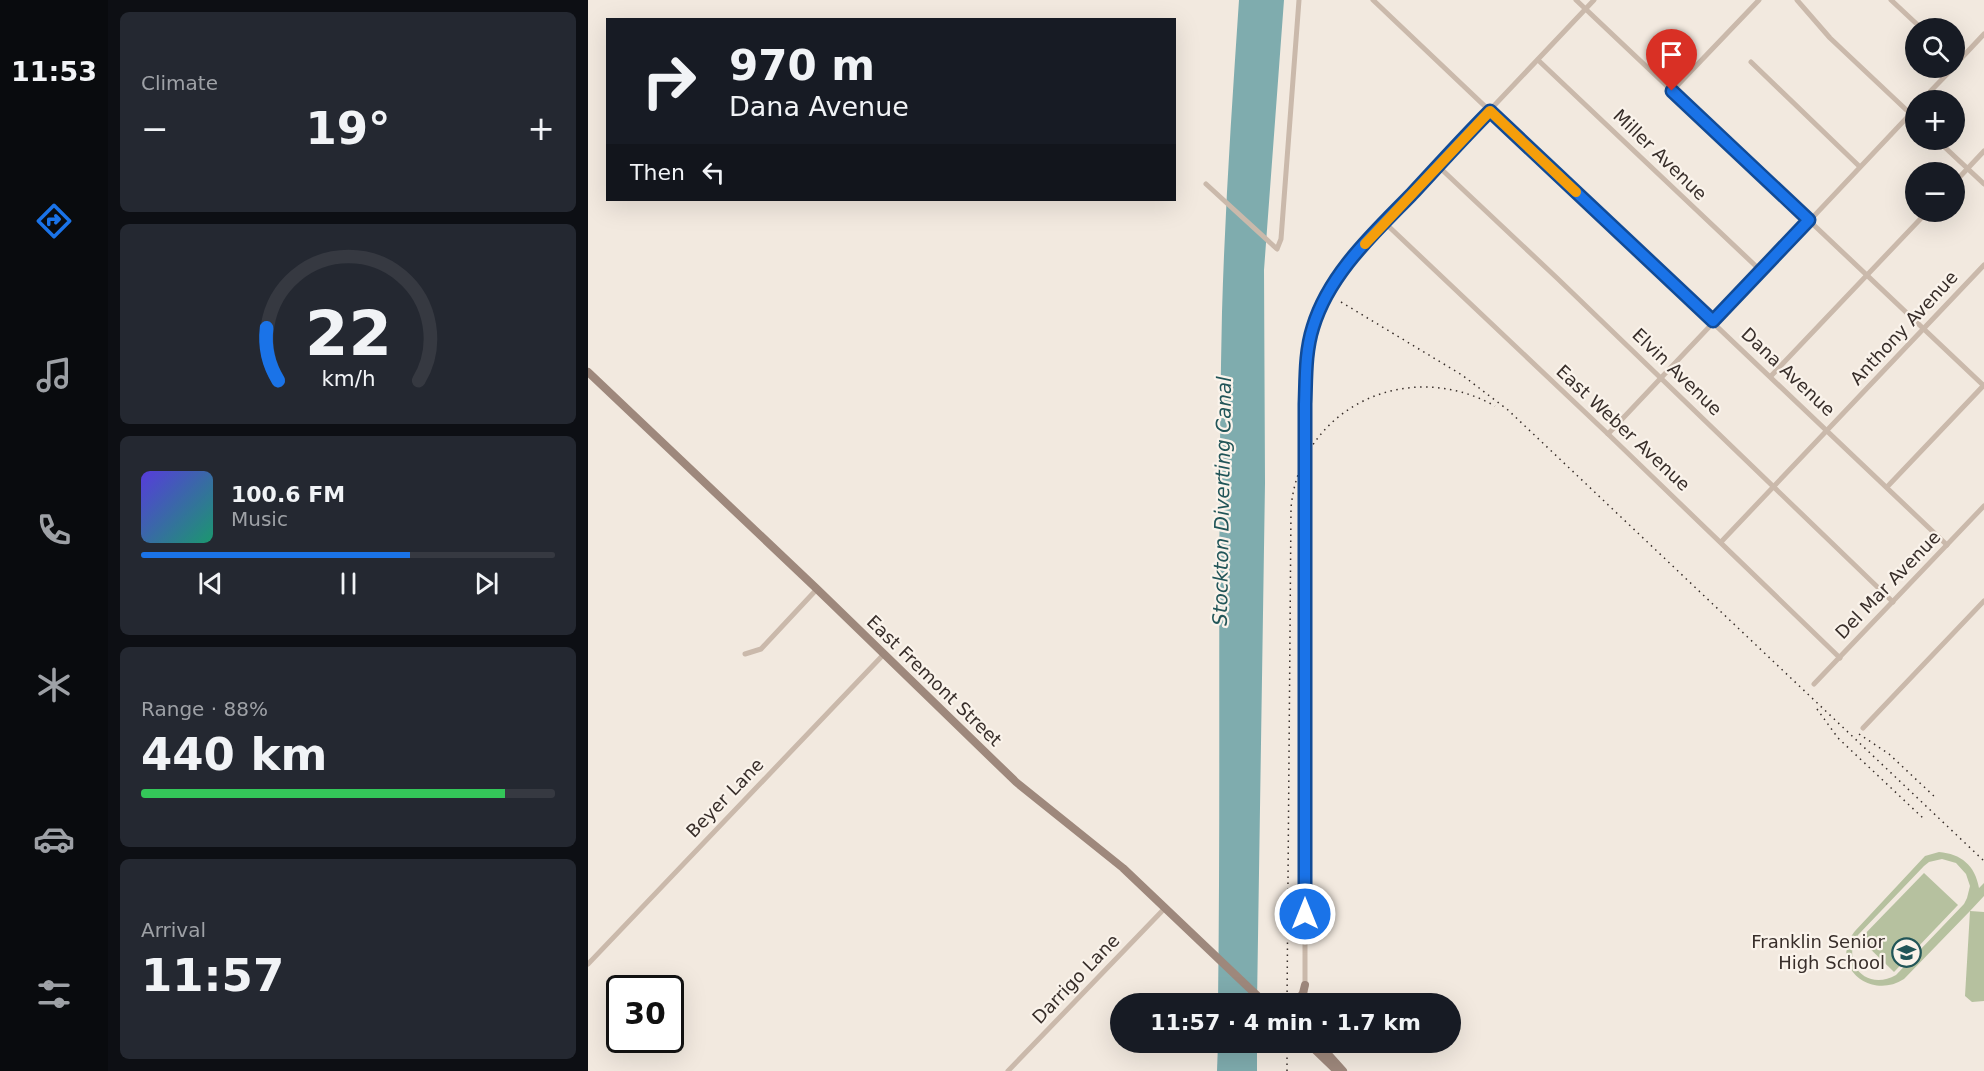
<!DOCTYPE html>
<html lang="en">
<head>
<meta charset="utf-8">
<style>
	:root { --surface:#171b24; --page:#242831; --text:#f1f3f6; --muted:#9ea1a6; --line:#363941; --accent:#1a73e8 }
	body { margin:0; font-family:"DejaVu Sans",sans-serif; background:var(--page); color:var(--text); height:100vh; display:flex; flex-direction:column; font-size:22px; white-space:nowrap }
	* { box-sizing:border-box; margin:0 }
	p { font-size:20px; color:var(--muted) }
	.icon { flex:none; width:33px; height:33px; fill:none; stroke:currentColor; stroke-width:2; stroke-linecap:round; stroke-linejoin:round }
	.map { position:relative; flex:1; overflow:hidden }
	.drawer { display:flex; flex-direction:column; gap:12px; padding:12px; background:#0d0f14; width:480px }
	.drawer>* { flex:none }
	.guide { position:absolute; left:18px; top:18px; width:570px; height:183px; border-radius:0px; box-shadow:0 6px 24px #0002; background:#171b24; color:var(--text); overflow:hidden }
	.tools { position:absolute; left:1317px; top:18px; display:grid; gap:12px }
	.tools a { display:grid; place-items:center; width:60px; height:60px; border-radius:50%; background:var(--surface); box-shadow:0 6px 24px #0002; font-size:30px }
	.speed { position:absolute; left:18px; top:975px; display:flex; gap:12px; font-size:30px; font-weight:700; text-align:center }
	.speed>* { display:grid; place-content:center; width:78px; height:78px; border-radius:50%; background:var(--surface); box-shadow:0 6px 24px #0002; line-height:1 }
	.speed .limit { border:3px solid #111; border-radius:9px; background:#fff; color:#111 }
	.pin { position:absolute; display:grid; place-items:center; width:51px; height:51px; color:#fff; margin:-62px -26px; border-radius:50% 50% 50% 0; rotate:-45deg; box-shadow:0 0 6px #0007 }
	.pin .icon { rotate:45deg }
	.me { position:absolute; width:66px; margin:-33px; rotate:0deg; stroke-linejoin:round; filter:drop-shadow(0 0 4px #0008) }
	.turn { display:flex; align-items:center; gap:21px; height:126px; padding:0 24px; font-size:27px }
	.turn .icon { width:78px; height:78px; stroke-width:2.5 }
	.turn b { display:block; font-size:42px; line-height:51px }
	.then { display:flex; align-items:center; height:57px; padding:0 24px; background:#0003; gap:12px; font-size:22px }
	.big { font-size:45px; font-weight:700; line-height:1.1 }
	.drawer .widget { flex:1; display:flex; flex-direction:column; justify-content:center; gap:9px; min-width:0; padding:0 21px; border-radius:9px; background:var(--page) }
	.drawer .dial { align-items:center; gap:0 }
	.dial svg { height:156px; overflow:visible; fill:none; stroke:var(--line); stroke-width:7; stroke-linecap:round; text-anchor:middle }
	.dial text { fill:var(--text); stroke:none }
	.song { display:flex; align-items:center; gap:18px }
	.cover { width:72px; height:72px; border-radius:9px; background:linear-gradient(135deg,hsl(250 70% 55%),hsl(160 70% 35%)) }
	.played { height:6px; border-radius:3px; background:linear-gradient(90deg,var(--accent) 65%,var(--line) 65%) }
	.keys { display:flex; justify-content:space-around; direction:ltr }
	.heat { display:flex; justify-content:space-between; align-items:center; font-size:33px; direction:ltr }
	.charge { height:9px; border-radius:4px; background:linear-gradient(90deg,#34c759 88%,var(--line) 0) }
	.trip { position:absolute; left:522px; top:993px; width:351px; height:60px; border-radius:30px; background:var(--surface); box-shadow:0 6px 24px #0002; font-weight:700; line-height:60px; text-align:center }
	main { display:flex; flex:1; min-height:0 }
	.tabs { display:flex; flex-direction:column; width:108px; justify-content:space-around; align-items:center; background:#090b0e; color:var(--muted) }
	.tabs .icon { width:42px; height:42px }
	.tabs .selected { color:var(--accent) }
	.tabs b { font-size:27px; color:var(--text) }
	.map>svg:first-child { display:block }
	.green { fill:#b6c19f; fill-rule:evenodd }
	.water { fill:#7facae }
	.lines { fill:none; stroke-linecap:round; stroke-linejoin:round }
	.minor { stroke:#cab9ab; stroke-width:5 }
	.secondary { stroke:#9e887c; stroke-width:8 }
	.rail { stroke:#382e2a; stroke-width:1.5; stroke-dasharray:1.5 4.5; stroke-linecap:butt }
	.route-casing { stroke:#114b97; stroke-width:15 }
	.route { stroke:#1a73e8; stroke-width:10 }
	.slow { stroke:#f59e0b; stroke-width:10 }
	.labels { text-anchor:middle; stroke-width:4.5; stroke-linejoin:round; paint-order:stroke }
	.street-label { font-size:18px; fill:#382e2a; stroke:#faf3eb }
	.poi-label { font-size:18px; fill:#382e2a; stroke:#faf3eb; text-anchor:end }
	.water-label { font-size:20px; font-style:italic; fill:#215558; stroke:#faf3eb }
</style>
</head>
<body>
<main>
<nav class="tabs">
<b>11:53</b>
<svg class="icon selected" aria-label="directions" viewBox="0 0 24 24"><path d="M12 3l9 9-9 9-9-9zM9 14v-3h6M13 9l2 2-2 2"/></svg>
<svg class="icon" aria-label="music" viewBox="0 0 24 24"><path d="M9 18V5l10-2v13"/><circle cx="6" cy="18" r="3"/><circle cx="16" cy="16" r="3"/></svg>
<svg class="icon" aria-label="phone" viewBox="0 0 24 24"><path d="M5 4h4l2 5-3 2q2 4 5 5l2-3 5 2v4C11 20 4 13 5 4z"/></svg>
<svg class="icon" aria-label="climate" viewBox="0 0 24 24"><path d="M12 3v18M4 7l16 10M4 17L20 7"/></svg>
<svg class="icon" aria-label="car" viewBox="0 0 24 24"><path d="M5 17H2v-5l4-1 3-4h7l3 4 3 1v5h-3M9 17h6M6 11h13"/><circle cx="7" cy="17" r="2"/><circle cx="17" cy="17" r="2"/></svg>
<svg class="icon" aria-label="filters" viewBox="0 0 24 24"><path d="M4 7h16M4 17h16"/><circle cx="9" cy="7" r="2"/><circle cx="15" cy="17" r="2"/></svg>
</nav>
<section class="drawer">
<div class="widget"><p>Climate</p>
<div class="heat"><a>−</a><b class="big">19°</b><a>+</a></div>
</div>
<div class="widget dial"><svg viewBox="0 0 100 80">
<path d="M14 69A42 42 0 1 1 86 69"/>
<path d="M14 69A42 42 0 0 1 8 42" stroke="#1a73e8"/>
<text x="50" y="56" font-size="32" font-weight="700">22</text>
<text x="50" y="72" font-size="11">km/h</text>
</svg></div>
<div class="widget">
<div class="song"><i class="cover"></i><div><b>100.6 FM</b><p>Music</p></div></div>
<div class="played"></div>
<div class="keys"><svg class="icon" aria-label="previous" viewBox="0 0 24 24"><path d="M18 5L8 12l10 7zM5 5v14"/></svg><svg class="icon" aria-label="pause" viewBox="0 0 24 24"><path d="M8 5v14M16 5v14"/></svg><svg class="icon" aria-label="next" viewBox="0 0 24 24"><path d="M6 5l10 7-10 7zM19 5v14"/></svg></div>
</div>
<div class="widget"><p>Range · 88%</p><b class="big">440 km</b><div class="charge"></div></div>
<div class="widget"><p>Arrival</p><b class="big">11:57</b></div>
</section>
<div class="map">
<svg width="1396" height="1071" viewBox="0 0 1396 1071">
	<rect width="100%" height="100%" fill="#f2e9df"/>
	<g class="green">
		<path d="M1351,852C1373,854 1387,865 1391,888L1396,883V896L1382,911L1396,912V1001L1384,1002L1377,996L1382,911L1316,979C1282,1001 1240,965 1267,931L1337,856ZM1354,859L1368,863L1378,874L1382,886L1379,898L1376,904L1308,975C1279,992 1252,963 1270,935L1336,866L1341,862Z"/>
		<polygon points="1336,873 1370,905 1306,972 1272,939"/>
	</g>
	<g class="water">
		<path d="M651,0H696L676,270L677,483L669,1003L630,1004C633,773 629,543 634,312C637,208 644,104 651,0Z"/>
		<polygon points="630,1043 669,1043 669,1071 629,1071"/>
	</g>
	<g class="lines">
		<g class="minor">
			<polyline points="785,0 1359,545"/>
			<polyline points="988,0 1396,386"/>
			<polyline points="1209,0 1242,38 1328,119"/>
			<polyline points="1303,0 1333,28"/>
			<polyline points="950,60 1173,271"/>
			<polyline points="1163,62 1271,166"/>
			<polyline points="1366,66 1396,34"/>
			<polyline points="1084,91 1171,0"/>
			<polyline points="1334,100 1365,68"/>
			<polyline points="1349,140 1396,184"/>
			<polyline points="850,166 970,279 1305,602"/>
			<polyline points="1366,183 1396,151"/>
			<polyline points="618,184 689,249 693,239 711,0"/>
			<polyline points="796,222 1020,434 1252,658"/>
			<polyline points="1183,376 1339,212"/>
			<polyline points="1020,434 1328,108"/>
			<polyline points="1299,487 1396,385"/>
			<polyline points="1133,542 1396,265"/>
			<polyline points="157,654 173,649 229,589"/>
			<polyline points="1226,684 1396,506"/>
			<polyline points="1275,728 1396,601"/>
			<polyline points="0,964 296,654"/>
			<polyline points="717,1004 717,404 719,350 725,326 744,285 796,222 1006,0"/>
			<polyline points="420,1071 577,908"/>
		</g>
		<g class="secondary">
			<polyline points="0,372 229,589 428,782 535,868 678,1004"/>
			<polyline points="708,1004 715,993 717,985"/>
			<polyline points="719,1042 749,1071"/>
			<polyline points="729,1042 755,1071"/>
		</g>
		<g class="rail">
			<polyline points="753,302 874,375 920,410 1396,861"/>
			<polyline points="1229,709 1250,738 1336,819"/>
			<polyline points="1271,734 1301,754 1349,799"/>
			<path d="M699,1004L703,508C712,407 820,357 907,406"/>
			<polyline points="699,1071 699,1042"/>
		</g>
	</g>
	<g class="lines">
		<defs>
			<path id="route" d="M717,914V404C718,378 717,352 725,327C741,274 785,234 823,195C849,167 875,138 902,111L1125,321L1221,220L1084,91"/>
		</defs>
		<use href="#route" class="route-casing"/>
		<use href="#route" class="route"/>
		<polyline class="slow" points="777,244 902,111 988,192"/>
	</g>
	<defs>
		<symbol id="school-ring" viewBox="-11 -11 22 22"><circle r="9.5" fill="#faf3eb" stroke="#215558" stroke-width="1.5"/><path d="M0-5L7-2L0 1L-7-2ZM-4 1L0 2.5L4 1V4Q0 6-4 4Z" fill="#215558"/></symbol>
	</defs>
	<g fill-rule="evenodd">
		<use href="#school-ring" x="1302" y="936" width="33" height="33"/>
	</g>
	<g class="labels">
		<g class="street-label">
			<text transform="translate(1072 155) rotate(44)" y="6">Miller Avenue</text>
			<text transform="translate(1316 328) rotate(-47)" y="6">Anthony Avenue</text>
			<text transform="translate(1089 372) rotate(44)" y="6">Elvin Avenue</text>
			<text transform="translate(1200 372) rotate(43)" y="6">Dana Avenue</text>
			<text transform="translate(1035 428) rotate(43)" y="6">East Weber Avenue</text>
			<text transform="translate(1300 585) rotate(-46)" y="6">Del Mar Avenue</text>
			<text transform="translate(346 681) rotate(44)" y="6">East Fremont Street</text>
			<text transform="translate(137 798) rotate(-46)" y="6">Beyer Lane</text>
			<text transform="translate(488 979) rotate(-46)" y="6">Darrigo Lane</text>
		</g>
		<g class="poi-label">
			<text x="1297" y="948">Franklin Senior<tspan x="1297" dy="21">High School</tspan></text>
		</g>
		<g class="water-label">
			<text transform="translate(634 501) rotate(-89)" y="7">Stockton Diverting Canal</text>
		</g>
	</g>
</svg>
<div class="tools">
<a><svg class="icon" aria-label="search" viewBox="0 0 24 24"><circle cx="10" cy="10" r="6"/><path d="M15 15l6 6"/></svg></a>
<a>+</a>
<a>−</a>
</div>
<div class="speed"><div class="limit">30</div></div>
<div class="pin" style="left:1084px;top:91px;background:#d93025"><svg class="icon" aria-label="arrive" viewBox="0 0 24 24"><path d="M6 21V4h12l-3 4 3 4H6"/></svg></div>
<svg class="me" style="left:717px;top:914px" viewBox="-20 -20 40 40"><circle r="17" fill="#1a73e8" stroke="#fff" stroke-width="3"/><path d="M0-11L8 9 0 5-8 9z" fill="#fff"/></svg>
<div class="trip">11:57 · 4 min · 1.7 km</div>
<div class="guide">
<div class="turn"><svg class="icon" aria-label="right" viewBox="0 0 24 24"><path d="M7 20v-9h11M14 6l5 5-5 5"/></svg><div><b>970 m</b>Dana Avenue</div></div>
<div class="then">Then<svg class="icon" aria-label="left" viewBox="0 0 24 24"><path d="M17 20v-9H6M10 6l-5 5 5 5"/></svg></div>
</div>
</div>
</main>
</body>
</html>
